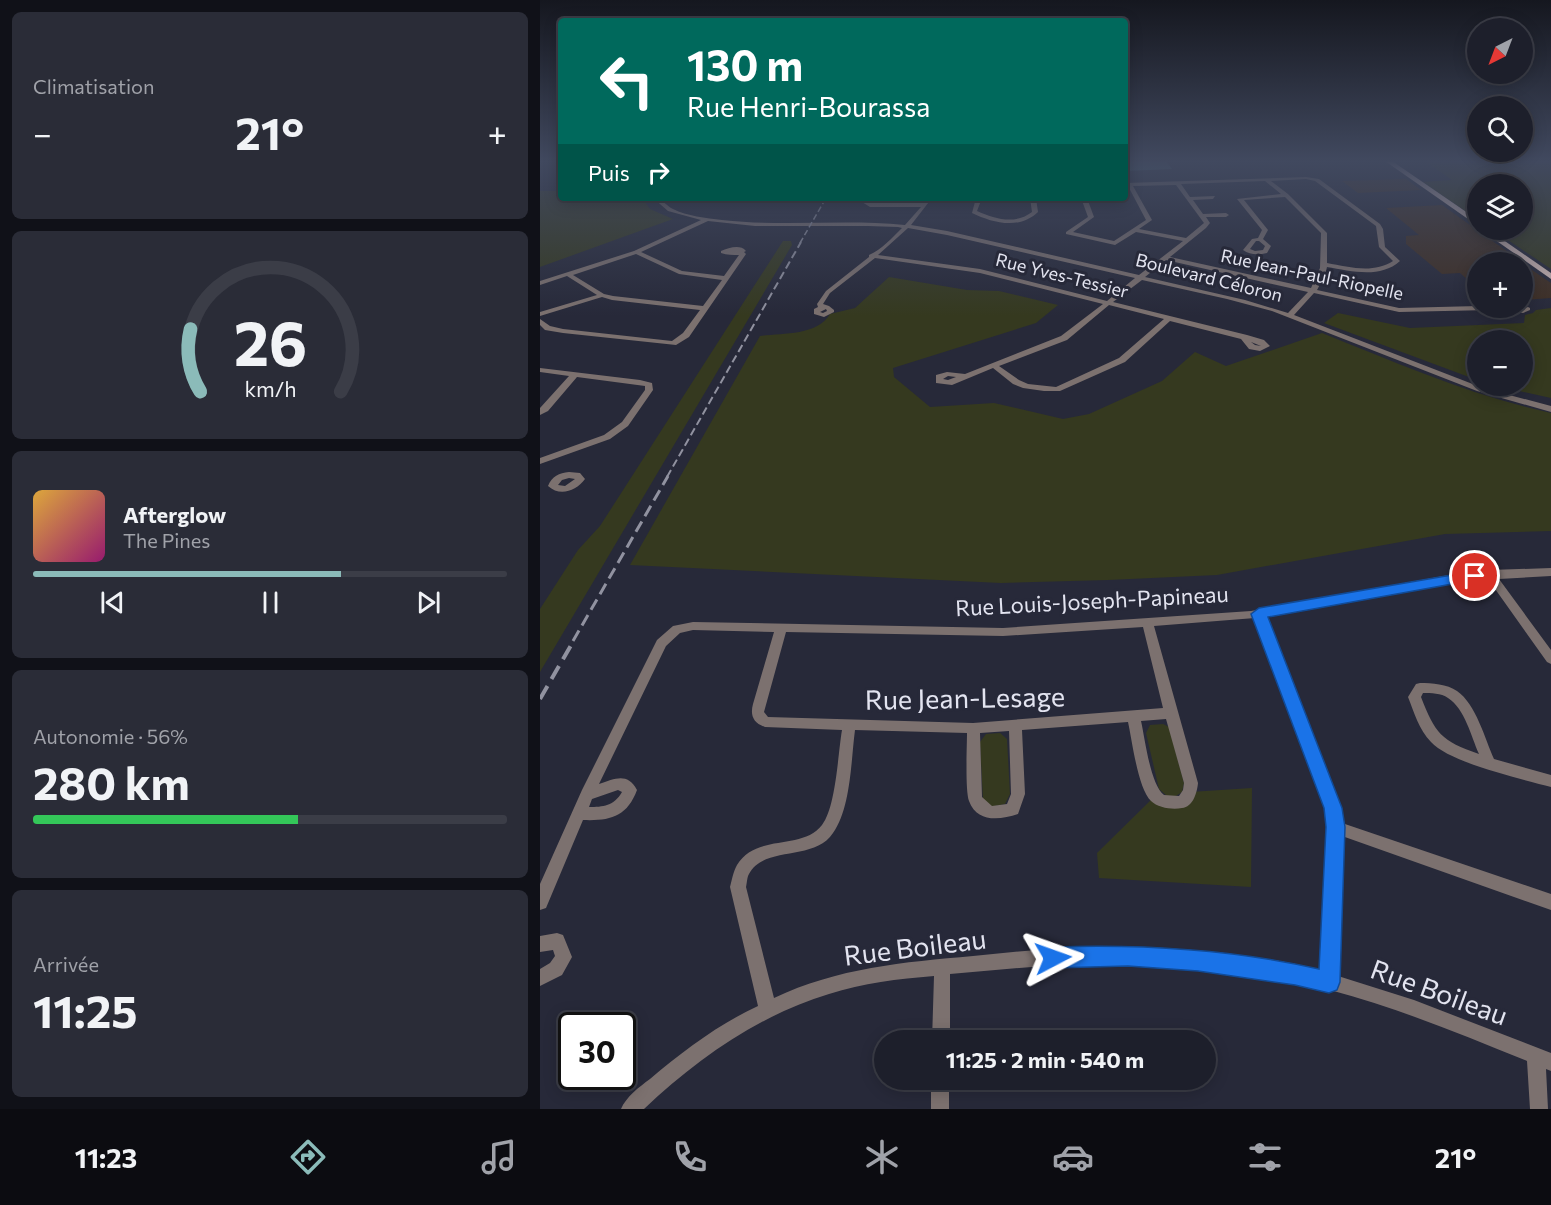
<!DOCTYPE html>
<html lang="fr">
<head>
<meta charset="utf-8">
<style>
	:root { --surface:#1d1f2b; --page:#2a2c37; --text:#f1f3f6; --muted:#a0a2a9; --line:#3b3d47; --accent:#8bbbb9 }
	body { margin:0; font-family:Commissioner,sans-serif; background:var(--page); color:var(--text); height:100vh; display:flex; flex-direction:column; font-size:22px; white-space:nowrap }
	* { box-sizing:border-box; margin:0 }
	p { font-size:20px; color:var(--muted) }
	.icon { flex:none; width:33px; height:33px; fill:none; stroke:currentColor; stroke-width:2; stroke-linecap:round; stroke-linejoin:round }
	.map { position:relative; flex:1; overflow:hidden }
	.side { display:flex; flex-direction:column; gap:12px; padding:12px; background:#101118; width:540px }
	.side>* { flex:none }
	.hud { position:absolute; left:18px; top:18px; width:570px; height:183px; border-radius:6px; box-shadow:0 3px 15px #0003,0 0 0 2px var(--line); background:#00695c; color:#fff; overflow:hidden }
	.needle { width:39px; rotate:222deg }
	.fabs { position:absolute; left:927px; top:18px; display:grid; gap:12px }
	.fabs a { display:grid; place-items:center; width:66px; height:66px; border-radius:50%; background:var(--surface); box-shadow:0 3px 15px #0003,0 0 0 2px var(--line); font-size:30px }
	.speed { position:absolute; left:18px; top:1012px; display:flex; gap:12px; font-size:30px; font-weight:700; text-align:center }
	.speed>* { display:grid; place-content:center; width:78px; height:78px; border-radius:50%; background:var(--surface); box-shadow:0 3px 15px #0003,0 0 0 2px var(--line); line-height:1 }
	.speed .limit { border:3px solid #111; border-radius:9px; background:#fff; color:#111 }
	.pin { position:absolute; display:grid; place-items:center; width:51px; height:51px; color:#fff; margin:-26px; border:3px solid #fff; border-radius:50%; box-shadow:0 2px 6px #0007 }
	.me { position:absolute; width:66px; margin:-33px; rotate:86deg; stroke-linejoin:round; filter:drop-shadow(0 0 4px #0008) }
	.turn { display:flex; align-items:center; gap:21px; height:126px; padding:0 30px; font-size:27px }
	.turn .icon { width:78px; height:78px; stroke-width:2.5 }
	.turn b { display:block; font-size:42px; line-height:51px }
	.then { display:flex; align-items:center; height:57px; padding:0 30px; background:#0003; gap:12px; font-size:22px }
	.big { font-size:45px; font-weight:700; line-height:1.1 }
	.side .tile { flex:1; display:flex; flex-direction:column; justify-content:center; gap:9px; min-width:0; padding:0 21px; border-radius:9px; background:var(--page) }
	.side .dial { align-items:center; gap:0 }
	.dial svg { height:156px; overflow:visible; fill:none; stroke:var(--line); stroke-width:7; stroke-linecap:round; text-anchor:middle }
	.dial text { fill:var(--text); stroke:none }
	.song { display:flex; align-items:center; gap:18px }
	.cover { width:72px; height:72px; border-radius:9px; background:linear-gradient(135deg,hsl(40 70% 55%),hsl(320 70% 35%)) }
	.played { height:6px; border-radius:3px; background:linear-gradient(90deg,var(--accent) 65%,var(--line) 65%) }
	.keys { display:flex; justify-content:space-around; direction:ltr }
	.heat { display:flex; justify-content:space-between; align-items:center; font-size:33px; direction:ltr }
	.charge { height:9px; border-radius:4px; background:linear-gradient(90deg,#34c759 56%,var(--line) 0) }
	.trip { position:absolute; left:334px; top:1030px; width:342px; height:60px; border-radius:30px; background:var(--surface); box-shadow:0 3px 15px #0003,0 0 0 2px var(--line); font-weight:700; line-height:60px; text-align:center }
	.tabs { display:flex; height:96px; justify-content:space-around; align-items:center; background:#0c0c11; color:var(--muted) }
	.tabs .icon { width:42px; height:42px }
	.tabs .selected { color:var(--accent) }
	.tabs b { font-size:27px; color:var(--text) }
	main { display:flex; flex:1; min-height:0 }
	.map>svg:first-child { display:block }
	.commercial { fill:#3e2e23 }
	.green { fill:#35391f }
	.water { fill:#4a7784 }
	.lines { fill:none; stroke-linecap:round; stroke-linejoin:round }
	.minor { fill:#7c716f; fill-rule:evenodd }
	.major { fill:#ceb8b4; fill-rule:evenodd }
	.rail-far3 { stroke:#9192a0; stroke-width:1.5; stroke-dasharray:6 3; stroke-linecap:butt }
	.rail-far2 { stroke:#9192a0; stroke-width:2; stroke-dasharray:8 4; stroke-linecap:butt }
	.rail-far1 { stroke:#9192a0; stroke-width:3; stroke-dasharray:12 6; stroke-linecap:butt }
	.rail { stroke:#9192a0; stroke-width:4; stroke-dasharray:15 8; stroke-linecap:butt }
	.route { fill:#1a73e8; stroke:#114b97; stroke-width:1.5 }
	.labels { text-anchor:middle; stroke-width:6; stroke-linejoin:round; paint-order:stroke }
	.far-street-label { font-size:18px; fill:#e3e4f0; stroke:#272939 }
	.street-label { font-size:22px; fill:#e3e4f0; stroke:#272939 }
	.near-street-label { font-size:27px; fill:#e3e4f0; stroke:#272939 }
</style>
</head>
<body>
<main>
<section class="side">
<div class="tile"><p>Climatisation</p>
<div class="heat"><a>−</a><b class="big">21°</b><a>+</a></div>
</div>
<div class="tile dial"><svg viewBox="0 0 100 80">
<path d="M14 69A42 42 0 1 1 86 69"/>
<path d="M14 69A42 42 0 0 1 9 37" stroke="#8bbbb9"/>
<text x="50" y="56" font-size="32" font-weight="700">26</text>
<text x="50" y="72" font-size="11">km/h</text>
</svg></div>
<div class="tile">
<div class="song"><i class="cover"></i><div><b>Afterglow</b><p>The Pines</p></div></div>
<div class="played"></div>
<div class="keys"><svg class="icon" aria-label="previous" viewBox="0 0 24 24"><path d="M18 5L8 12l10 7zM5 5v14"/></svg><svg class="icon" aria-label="pause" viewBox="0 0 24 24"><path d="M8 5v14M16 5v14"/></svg><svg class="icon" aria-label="next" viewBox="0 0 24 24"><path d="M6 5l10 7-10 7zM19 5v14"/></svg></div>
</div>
<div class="tile"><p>Autonomie · 56%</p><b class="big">280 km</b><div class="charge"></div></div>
<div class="tile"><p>Arrivée</p><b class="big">11:25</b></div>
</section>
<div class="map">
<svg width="1011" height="1109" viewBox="0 0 1011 1109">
	<rect width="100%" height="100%" fill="#272939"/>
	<g class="commercial">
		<polygon points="866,179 881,190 818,193 802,181"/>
		<polygon points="902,205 982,262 938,262 937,288 920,273 902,274 866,244 866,236 879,235 846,208"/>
		<polygon points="982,263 1011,283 1011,298 983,300"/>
	</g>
	<g class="green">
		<polygon points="885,161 1011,161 1011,269 953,230 982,230 982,184 938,184 937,219 883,182 912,180"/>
		<polygon points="0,191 21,191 21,198 102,198 110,209 133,219 0,267"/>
		<polygon points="243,241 251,241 252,245 0,672 0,609 38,550 60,526"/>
		<path d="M349,277L427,290L459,291L518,305L496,323L353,368L354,377L390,407L454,403L523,419L549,414L622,381L655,352L686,366L782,333C857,363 932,396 1011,413V531L905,534L677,575L568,580L461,583L90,565L220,336C242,333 277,336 290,314L315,308Z"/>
		<polygon points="1011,308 1011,398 956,386 982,386 982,340 938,340 937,380 784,323 798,313 870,328 984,323 985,315 993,313 996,310"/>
		<polygon points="623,724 629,727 644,783 642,792 636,796 627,796 619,789 606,733 610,725"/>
		<polygon points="460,733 467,739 470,794 465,804 450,807 443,800 440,742 446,734"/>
		<polygon points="712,788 711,887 559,878 557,853 615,796 627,802 650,792"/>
	</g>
	<polygon class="water" points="585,161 626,161 632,169 585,171"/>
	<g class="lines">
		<g class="minor">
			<path d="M766,177L779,179L840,224L843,229L845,247L860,261C840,279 811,271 787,267L785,275L777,290L859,308L938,306L952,308L949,310L859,312L774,293L754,315L943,388L1011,406V412L937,391L732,311L687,299L602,280L573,302L707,335L724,340L730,346L720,351L709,349L701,339L630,321L585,362L520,391H504L483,388L473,384L453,368L412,385L396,383V375L407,372L425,374L521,336L563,304L440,273L335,258L290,293L283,304L289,306L294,310V312L284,317L274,314V309L278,307L277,304L286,291L329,257V255C341,250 353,237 362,228L358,227L328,226H215L168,221L101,252L142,271L184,276L199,255C193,255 187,255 181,253V251C189,248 200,244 206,251L204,252L206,254L149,337L136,345L23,333L5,330L0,325V319L10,326L23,329L132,341L143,333L160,310L72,300L62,297L0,316V312L57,295L27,276L0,285V281L94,251L161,220L128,211L113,198C122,198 125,205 133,209C147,216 166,218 182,220C243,227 304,219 365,225L381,207H330L322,202L325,198H331L328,202L331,203H383L386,198H392L371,225L407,231L599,275L643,241L596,232L575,245L526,234V232L548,217L541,198H547L554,217L533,232L574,241L606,220L588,186L585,187V183ZM766,179L775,181L836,226L839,247L853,261C833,274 809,267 787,263V233L748,194L731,181ZM725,181L741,194L697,199L722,230L718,238L712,239L703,250C710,255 718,255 727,253L731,246L723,239L728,230L704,200L745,197L781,233L780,268L771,288L630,257L666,228L670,223L666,217H686L689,215L686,213L663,214L653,200L673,199L675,196L650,197L641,184ZM636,185L664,223L646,238L599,229L612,220L593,186ZM368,228L407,235L595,278L567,301L440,269L338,255ZM716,241H719L725,246L723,250L715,251L710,249ZM96,254L139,274L182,280L163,306L73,296L64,294L33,275ZM626,260L768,292L748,313L705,300L605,277ZM569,305L624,319L579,358L516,387L488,384L479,380L459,366L527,340ZM286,309L287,311L283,313L280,312ZM711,342L721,346L715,345ZM408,376L416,377L408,380L403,379Z"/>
			<path d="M436,198H442L437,211C455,219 475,225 492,212L490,198H496L498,212C479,230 453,223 432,213Z"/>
			<polygon points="988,307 990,308 990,310 983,313 961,308 982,309"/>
			<polygon points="0,368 100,380 112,383 113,390 88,426 70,439 0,464 0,458 64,435 82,422 105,390 105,386 37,377 8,411 0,415 0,408 29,376 0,372"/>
			<path d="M29,472L40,473L45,479C36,491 20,497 8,486C12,476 19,473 29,472ZM29,478L35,479L25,486L18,485L22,480Z"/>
			<path d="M1011,568V576L959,579L1011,650V664L1007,662L948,579L920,581L726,616L800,808L802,823L1011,894V910L802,836L798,976L874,1000L1011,1053V1071L1006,1069L1008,1109H990L987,1061C923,1035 858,1008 790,990C761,983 731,979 701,974C660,969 619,964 578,964C522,963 466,969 410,974V1041H392L394,976C358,979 323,983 289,994C219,1015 157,1059 104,1109H81C86,1097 99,1087 110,1079C143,1051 179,1024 218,1006L190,887C192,880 193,872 197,865C216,833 262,851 282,825C296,807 298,753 302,730L225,727C213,723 210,715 213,704L234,632L153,630L140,633L126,646L59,784C75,779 87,772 97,790C87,817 70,821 43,820L6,908L0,910V884L42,790L117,640L133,626L153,622L463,628L711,611L920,573L950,570ZM715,618L786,808L788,827L781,971C709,955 633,947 560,947C517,947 475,952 433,956C364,962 297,968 234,998L206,887C207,883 207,877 209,874C224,845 274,862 293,833C311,808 311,760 315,730L427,733C427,747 425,790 429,801C437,823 460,820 478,814L485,794L482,730L588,722C592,740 598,789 611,801C618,808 633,810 642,808C653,807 657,793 658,783L614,626ZM603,627L623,708L433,723L228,717L224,712L246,632L463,636ZM626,719L644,783L643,790L639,796L624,795C610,784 605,738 601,721ZM469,731L471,794L467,804L452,806L442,797L440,733ZM78,790L82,792C74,806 63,807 49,807L52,799Z"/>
			<path d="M880,683C892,683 907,684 917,691C936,704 945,739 954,759L1011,775V787C982,779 910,763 891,742C879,730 874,712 868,697L876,684ZM883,693C891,693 901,693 908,698C925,709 931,736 939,754C901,741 895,733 881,697Z"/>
			<polygon points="17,933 23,935 32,957 22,975 0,986 0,969 10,963 15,956 13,950 0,952 0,936"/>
			<rect x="391" y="1080" width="18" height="29"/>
		</g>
		<g class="major">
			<polygon points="845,161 852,161 938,220 938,226"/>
			<polygon points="941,230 949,230 1011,273 1011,279"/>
		</g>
		<polyline class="rail-far3" points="260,243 286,198"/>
		<polyline class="rail-far2" points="127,477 261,242"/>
		<polyline class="rail-far1" points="33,641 128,476"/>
		<polyline class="rail" points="0,699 34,640"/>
	</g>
	<linearGradient id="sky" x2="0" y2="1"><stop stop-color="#15171f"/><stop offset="0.51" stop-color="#41495f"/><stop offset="1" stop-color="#41495f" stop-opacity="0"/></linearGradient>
	<rect width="1011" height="316" fill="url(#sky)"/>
	<path class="route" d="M935,571L940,572L942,576L940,579L728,617L802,808L805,827L800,982L797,990L789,993L755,985L658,971L588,966L513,968L505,965L502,958L505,950L513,947C603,944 691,949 779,969L786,827L784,808L711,614L719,608Z"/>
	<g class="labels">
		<g class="far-street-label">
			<text transform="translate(772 275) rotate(12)" y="6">Rue Jean-Paul-Riopelle</text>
			<text transform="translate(522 276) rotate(14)" y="6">Rue Yves-Tessier</text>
			<text transform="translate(669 278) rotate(14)" y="6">Boulevard Céloron</text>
		</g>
		<g class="street-label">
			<text transform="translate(552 601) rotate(-3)" y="8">Rue Louis-Joseph-Papineau</text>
		</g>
		<g class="near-street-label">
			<text transform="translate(425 699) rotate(-1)" y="9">Rue Jean-Lesage</text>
			<text transform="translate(375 948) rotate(-7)" y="9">Rue Boileau</text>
			<text transform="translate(899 993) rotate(20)" y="9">Rue Boileau</text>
		</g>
	</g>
</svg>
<div class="fabs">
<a><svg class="needle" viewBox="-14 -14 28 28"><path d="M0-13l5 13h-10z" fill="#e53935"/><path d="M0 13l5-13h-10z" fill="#a0a2a9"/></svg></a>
<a><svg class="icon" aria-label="search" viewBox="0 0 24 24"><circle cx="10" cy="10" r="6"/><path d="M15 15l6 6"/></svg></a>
<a><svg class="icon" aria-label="layers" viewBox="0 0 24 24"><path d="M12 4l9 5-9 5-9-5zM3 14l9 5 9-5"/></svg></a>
<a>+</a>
<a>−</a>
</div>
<div class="speed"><div class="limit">30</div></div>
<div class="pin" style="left:935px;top:576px;background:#d93025"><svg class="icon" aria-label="arrive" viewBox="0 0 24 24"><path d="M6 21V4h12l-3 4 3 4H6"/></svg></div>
<svg class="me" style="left:513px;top:958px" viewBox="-20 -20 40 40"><path d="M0-17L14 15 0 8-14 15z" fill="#1a73e8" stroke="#fff" stroke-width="4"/></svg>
<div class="trip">11:25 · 2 min · 540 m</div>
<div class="hud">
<div class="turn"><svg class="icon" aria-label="left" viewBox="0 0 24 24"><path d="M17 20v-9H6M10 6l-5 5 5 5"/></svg><div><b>130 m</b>Rue Henri-Bourassa</div></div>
<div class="then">Puis<svg class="icon" aria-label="right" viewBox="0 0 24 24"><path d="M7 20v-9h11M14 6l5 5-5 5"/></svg></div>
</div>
</div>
</main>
<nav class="tabs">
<b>11:23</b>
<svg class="icon selected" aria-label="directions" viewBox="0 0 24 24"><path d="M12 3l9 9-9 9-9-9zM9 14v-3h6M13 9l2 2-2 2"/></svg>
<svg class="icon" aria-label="music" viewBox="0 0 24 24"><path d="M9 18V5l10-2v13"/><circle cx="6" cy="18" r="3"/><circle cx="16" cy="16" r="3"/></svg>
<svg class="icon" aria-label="phone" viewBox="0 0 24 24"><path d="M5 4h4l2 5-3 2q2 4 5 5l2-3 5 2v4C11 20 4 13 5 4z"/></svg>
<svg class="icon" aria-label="climate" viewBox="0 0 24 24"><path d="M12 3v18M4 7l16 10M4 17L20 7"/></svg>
<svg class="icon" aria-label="car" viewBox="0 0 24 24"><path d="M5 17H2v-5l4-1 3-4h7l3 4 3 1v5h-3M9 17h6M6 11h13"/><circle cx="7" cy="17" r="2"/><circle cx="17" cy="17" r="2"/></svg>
<svg class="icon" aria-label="filters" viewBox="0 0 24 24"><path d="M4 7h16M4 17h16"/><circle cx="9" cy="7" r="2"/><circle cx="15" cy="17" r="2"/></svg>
<b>21°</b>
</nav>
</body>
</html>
